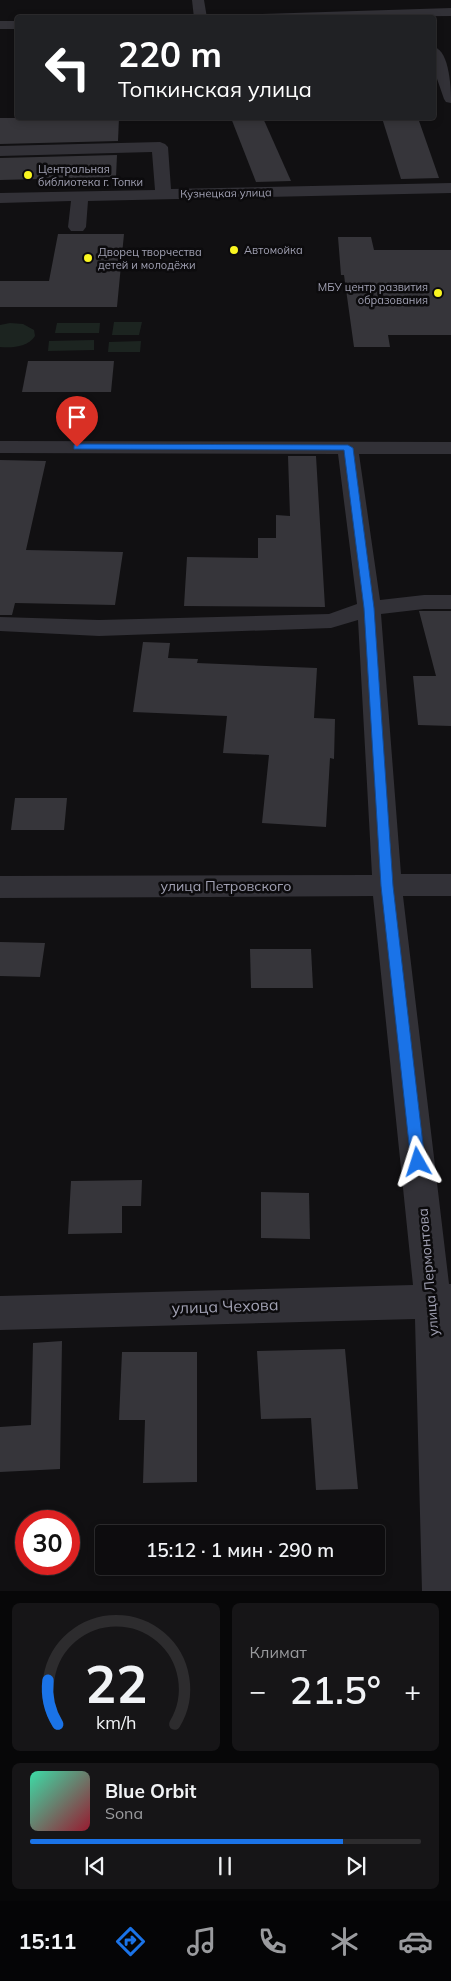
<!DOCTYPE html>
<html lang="ru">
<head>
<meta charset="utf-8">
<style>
	:root { --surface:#0d0c0e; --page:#161517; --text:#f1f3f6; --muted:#9a9b9e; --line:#2d2c2e; --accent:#1a73e8 }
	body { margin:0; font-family:Mulish,sans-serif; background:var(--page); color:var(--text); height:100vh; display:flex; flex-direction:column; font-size:19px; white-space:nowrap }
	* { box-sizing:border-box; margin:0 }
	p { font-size:16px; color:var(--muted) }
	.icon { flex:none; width:28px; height:28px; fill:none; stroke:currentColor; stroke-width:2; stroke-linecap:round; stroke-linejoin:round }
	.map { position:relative; height:1591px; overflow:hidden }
	.drawer { display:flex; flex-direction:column; gap:12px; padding:12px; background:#070708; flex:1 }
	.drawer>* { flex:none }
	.guide { position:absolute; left:15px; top:15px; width:421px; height:105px; border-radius:5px; box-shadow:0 2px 8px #0003,0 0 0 1px var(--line); background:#202124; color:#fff; overflow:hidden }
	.speed { position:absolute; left:15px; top:1510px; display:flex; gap:10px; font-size:25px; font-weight:700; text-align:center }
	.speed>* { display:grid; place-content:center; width:65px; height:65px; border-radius:50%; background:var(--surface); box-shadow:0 2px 8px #0003,0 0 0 1px var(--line); line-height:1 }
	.speed .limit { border:8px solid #d22; background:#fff; color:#111 }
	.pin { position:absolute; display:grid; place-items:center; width:42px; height:42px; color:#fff; margin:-51px -21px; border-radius:50% 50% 50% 0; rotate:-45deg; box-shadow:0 0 5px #0007 }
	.pin .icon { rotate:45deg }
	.me { position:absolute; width:55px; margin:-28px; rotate:354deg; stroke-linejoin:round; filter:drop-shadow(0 0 4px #0008) }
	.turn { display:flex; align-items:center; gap:18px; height:105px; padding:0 20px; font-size:22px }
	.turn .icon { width:65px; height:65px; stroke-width:2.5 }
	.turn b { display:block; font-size:35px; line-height:42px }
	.big { font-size:38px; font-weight:600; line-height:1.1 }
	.drawer .widget { flex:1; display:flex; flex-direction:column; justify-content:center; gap:8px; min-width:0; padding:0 18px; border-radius:8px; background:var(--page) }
	.drawer .dial { align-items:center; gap:0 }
	.dial svg { height:130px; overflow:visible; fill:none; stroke:var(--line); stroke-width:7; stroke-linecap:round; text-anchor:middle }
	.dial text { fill:var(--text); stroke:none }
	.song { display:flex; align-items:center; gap:15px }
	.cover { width:60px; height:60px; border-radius:8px; background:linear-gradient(135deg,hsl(160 70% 55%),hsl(350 70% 35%)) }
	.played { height:5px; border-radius:2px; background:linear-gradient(90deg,var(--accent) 80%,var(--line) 80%) }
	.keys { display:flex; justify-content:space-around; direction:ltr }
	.heat { display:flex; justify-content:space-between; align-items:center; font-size:28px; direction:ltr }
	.drawer .tiles { flex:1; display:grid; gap:12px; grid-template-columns:1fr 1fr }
	.widget:last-child { grid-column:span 2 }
	.trip { position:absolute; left:95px; top:1525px; width:290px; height:50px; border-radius:5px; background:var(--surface); box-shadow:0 2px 8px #0003,0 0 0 1px var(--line); font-weight:600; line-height:50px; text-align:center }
	.dock { display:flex; height:80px; justify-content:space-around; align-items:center; background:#050506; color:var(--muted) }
	.dock .icon { width:35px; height:35px }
	.dock .selected { color:var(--accent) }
	.dock b { font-size:22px; color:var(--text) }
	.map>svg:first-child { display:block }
	.green { fill:#1c2420 }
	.building { fill:#36353a }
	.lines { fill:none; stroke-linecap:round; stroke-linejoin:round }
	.minor { fill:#323137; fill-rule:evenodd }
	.route { fill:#1a73e8; stroke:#114b97 }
	.poi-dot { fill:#faf620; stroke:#0c0b0d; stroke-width:2 }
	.labels { text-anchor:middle; stroke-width:5; stroke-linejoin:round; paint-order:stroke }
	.far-poi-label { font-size:11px; fill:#a1a1b3; stroke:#0c0b0d; text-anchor:start }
	.far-street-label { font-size:11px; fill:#a1a1b3; stroke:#0c0b0d }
	.street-label { font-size:14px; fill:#a1a1b3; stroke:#0c0b0d }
	.near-street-label { font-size:16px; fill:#a1a1b3; stroke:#0c0b0d }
</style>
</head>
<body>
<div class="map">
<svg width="451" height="1591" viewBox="0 0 451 1591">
	<rect width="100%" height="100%" fill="#111012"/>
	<g class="green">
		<polygon points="114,322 142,322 139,335 112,335"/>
		<path d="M10,323L23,324L34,330L35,336C28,347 13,348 0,347V325Z"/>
		<polygon points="57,323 100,323 99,333 55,333"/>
		<polygon points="94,340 94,350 48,351 49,341"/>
		<polygon points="141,341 140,352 108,352 109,342"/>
	</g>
	<g class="building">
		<polygon points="0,118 119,118 118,141 0,144"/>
		<polygon points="231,118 263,118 291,181 256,182"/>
		<polygon points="382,118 418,118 439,178 401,179"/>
		<polygon points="117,155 116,177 0,180 0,158"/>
		<polygon points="58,234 124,234 117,307 0,307 0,281 49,281"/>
		<polygon points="338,237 371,237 374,250 451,250 451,335 388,335 390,347 354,347 344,275 341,275"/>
		<polygon points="28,361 114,361 111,392 22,392"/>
		<polygon points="288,456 316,456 325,607 184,606 187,557 258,558 258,538 276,538 276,515 290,516"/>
		<polygon points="0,460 46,461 26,550 123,552 115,605 15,603 12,615 0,615"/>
		<polygon points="419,611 451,611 451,726 418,725 413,676 436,676"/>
		<polygon points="143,642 170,643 168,658 198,659 197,663 317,668 314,718 335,719 334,759 330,758 326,827 262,823 269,755 223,753 227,716 133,712"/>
		<polygon points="15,798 67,798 64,830 11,830"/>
		<polygon points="0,942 45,943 40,977 0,976"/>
		<polygon points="250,949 311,949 313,988 251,988"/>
		<polygon points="142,1180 141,1206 122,1206 122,1233 68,1234 71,1181"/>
		<polygon points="261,1192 309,1193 310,1239 261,1238"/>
		<polygon points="62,1341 60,1469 0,1472 0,1427 31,1425 33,1343"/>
		<polygon points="345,1349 358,1489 316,1490 311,1418 261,1419 257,1351"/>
		<polygon points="122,1352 197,1352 197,1482 143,1483 145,1420 119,1420"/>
	</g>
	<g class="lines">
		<g class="minor">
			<polygon points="192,0 204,0 207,18 194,18"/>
			<polygon points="451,8 451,16 256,18 262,14"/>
			<rect x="0" y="21" width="18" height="8"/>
			<path d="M434,47C450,51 451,90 451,103L446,102L444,99L434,70Z"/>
			<polygon points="160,142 165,144 168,147 171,189 451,183 451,193 88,201 86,227 83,231 71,231 68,227 71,201 0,203 0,193 155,190 152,152 0,156 0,146"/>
			<polygon points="0,441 451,442 451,454 359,454 380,600 424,595 451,595 451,609 424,609 381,614 401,874 451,874 451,896 403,896 449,1284 451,1284 451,1591 422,1591 415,1319 0,1330 0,1296 413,1285 373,896 0,898 0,876 372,875 358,620 331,628 99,636 0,631 0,617 99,620 329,614 357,604 338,454 0,453"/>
		</g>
	</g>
	<polygon class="route" points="77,444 348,445 353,448 374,608 393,886 425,1162 423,1167 418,1169 413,1167 411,1162 381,886 364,608 344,450 74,449 74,445"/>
	<g class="poi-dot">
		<circle cx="28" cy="175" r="5"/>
		<circle cx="234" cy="250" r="5"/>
		<circle cx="88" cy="258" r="5"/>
		<circle cx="438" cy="293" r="5"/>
	</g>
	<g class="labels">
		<g class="far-poi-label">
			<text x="38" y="173">Центральная<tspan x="38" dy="13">библиотека г. Топки</tspan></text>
			<text x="244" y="254">Автомойка</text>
			<text x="98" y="256">Дворец творчества<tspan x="98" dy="13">детей и молодёжи</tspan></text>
			<text x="428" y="291" text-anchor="end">МБУ центр развития<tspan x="428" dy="13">образования</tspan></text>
		</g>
		<g class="far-street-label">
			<text transform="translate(226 193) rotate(-1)" y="4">Кузнецкая улица</text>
		</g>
		<g class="street-label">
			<text x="226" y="891">улица Петровского</text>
			<text transform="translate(428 1272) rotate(-95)" y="5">улица Лермонтова</text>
		</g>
		<g class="near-street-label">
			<text transform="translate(225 1306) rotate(-2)" y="6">улица Чехова</text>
		</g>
	</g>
</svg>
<div class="speed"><div class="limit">30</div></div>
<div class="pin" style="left:77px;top:447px;background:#d93025"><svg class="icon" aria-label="arrive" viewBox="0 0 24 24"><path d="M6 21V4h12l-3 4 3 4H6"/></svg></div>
<svg class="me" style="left:418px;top:1162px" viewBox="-20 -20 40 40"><path d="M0-17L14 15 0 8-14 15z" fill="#1a73e8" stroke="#fff" stroke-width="4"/></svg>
<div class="trip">15:12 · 1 мин · 290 m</div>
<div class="guide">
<div class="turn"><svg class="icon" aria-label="left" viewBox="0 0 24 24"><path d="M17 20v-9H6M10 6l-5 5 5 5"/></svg><div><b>220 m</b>Топкинская улица</div></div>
</div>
</div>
<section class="drawer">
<div class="tiles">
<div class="widget dial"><svg viewBox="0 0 100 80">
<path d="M14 69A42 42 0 1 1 86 69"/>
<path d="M14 69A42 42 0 0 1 8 42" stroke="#1a73e8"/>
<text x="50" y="56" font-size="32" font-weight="700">22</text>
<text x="50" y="72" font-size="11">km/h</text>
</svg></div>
<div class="widget"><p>Климат</p>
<div class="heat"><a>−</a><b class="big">21.5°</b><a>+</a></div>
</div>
<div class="widget">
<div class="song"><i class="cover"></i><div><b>Blue Orbit</b><p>Sona</p></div></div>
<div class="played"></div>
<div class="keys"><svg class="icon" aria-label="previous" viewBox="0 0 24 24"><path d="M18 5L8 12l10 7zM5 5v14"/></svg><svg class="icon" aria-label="pause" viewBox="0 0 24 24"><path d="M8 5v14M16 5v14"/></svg><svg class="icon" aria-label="next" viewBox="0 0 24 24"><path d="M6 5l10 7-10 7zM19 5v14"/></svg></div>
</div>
</div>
</section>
<nav class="dock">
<b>15:11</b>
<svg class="icon selected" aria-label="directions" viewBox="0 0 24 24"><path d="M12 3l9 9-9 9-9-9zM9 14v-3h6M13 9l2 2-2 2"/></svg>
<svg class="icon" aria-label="music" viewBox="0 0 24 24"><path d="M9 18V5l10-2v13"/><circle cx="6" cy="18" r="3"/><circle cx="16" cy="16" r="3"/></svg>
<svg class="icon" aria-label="phone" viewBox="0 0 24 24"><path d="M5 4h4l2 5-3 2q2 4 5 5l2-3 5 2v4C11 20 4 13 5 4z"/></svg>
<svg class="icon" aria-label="climate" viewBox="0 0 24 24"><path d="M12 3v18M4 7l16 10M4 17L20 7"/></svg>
<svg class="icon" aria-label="car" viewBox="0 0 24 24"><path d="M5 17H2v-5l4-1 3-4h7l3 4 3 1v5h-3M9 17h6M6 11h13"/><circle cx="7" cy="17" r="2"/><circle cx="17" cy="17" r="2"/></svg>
</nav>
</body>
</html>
